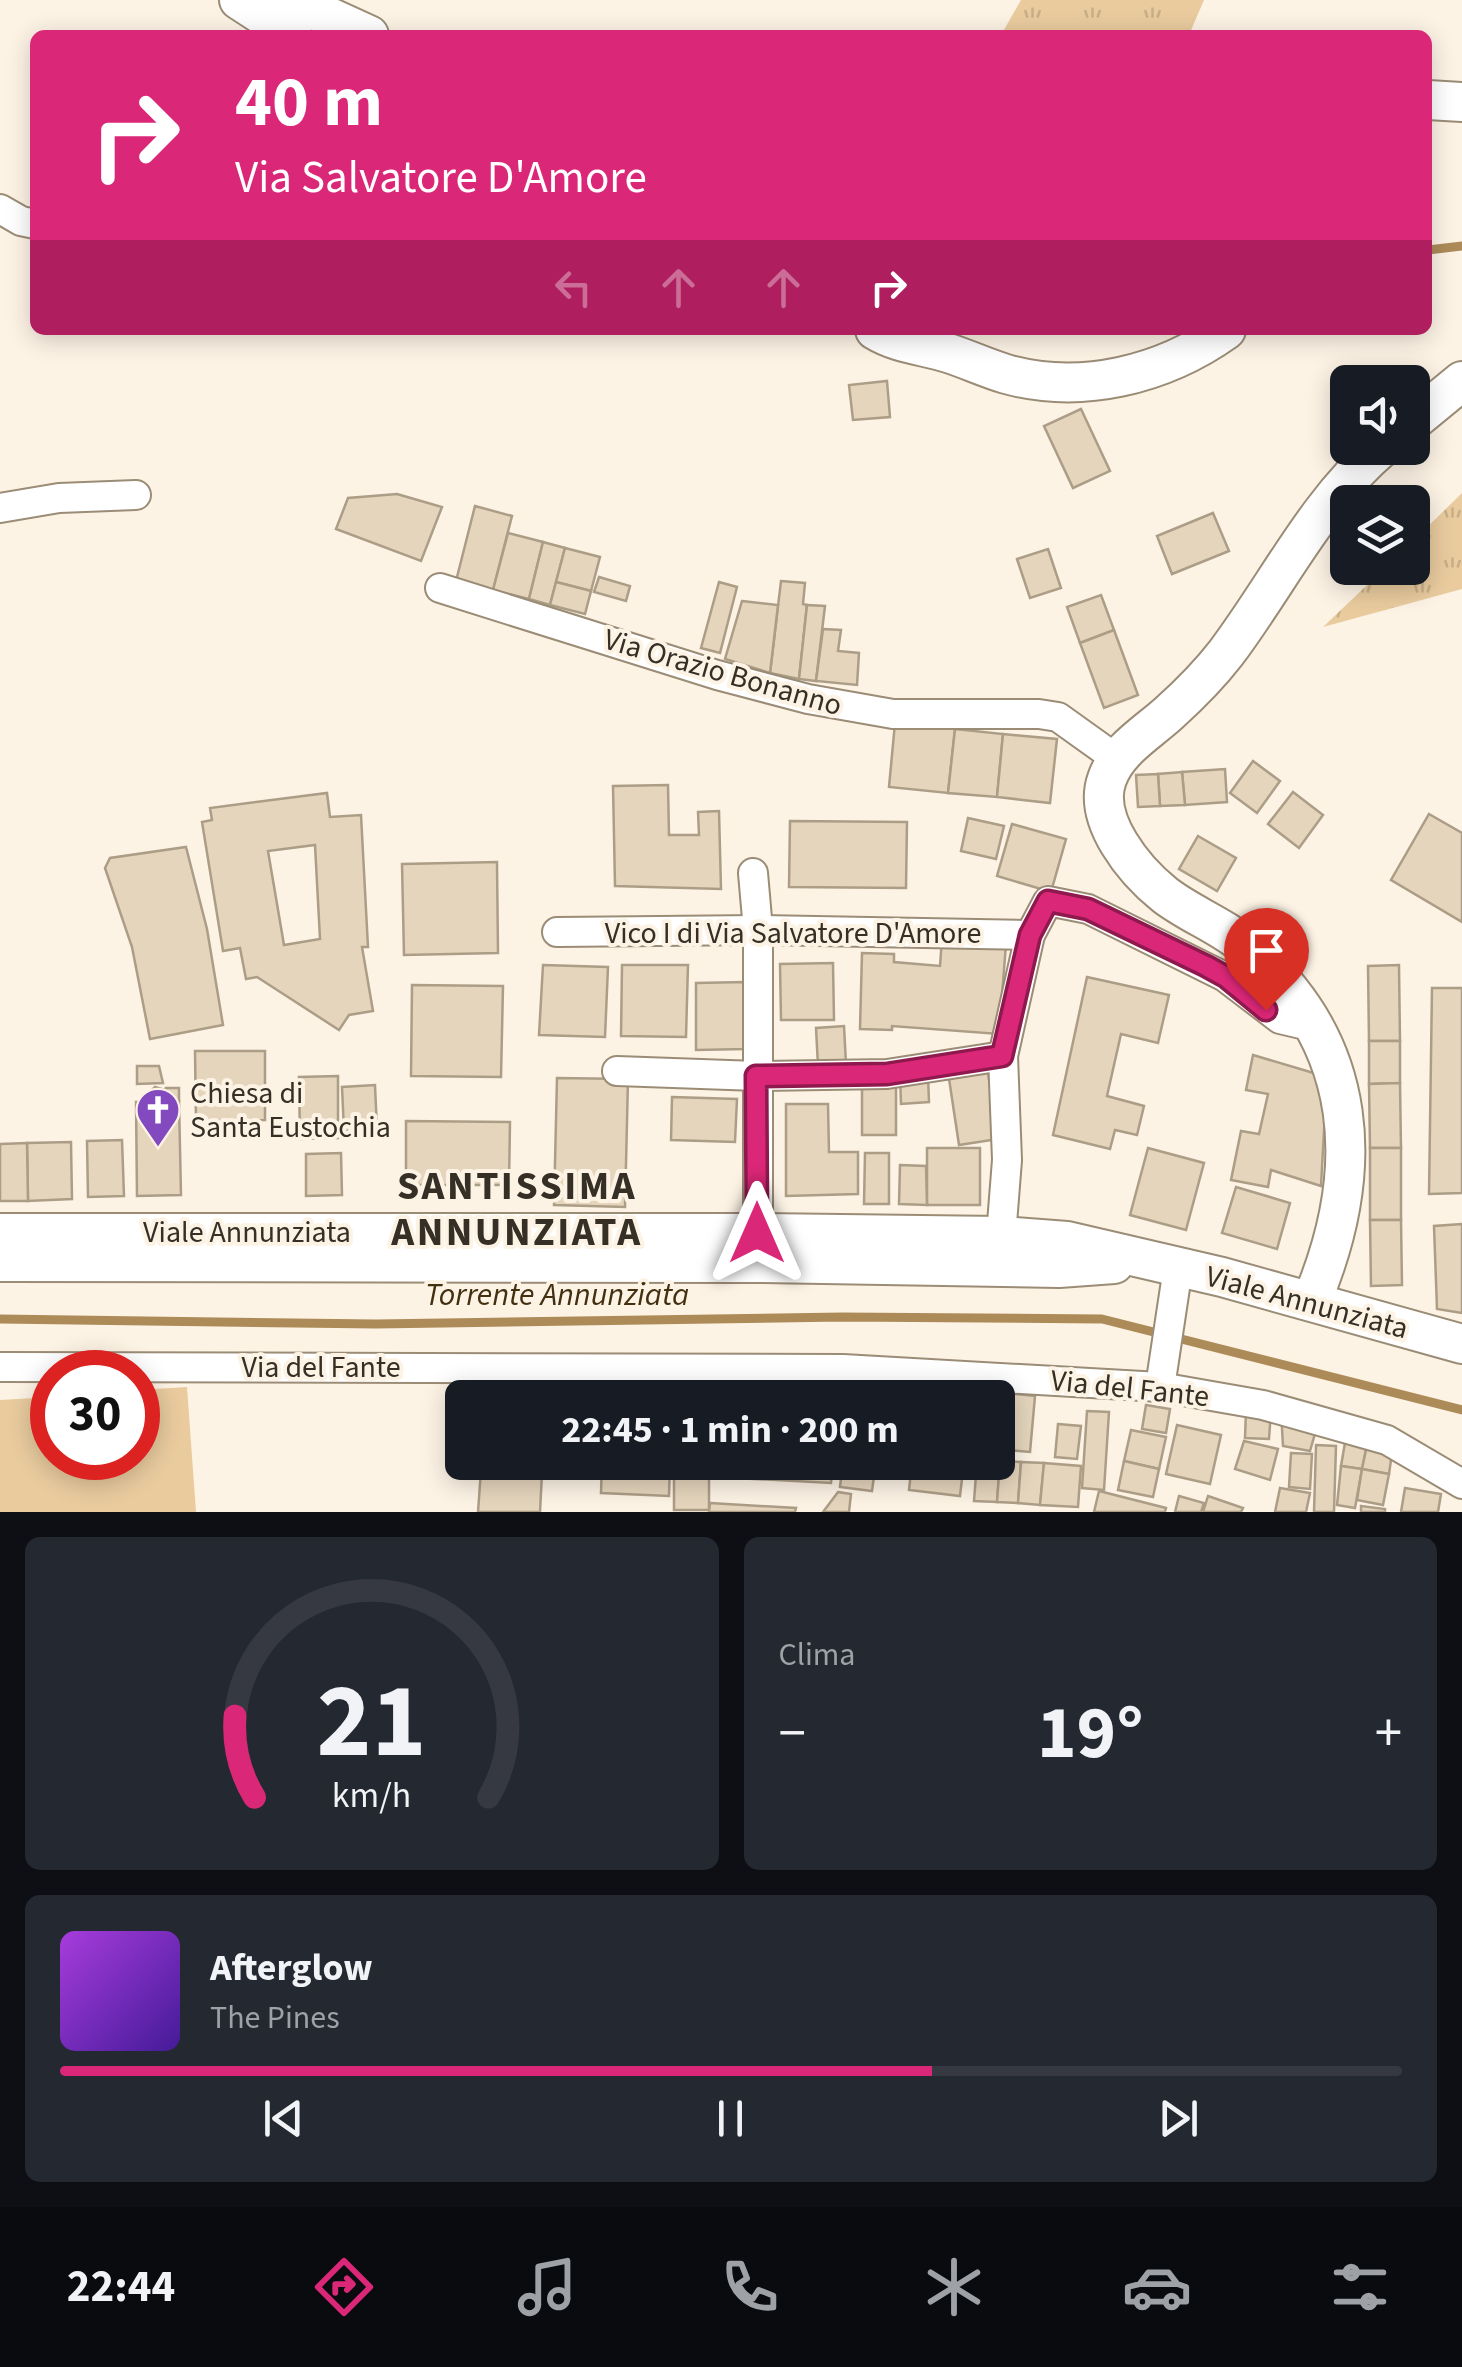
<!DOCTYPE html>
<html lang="it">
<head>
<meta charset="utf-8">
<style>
	:root { --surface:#171b24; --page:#242831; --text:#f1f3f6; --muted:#9ea1a6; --line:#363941; --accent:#db2777 }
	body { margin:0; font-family:"Source Sans 3",sans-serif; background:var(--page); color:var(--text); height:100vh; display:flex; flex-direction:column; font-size:38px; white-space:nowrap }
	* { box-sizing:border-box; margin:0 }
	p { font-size:32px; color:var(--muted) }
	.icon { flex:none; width:55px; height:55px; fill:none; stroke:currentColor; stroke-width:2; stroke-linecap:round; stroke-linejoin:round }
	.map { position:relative; height:1512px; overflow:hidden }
	.details { display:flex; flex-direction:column; gap:25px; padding:25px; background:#0d0f14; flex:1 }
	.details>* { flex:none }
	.hud { position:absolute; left:30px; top:30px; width:1402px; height:305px; border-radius:15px; box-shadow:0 5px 25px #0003; background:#db2777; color:#fff; overflow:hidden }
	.fabs { position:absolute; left:1330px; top:365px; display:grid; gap:20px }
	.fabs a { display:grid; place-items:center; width:100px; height:100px; border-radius:15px; background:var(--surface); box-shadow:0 5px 25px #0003; font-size:50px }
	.speed { position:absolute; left:30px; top:1350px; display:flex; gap:20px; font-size:50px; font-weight:700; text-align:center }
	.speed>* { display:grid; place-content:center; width:130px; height:130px; border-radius:50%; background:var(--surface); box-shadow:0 5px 25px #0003; line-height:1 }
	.speed .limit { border:15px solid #d22; background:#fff; color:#111 }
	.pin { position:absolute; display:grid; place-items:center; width:85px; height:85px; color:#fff; margin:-102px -42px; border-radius:50% 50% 50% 0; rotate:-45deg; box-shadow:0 0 10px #0007 }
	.pin .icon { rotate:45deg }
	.me { position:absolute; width:110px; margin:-55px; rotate:0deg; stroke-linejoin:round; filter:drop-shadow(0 0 8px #0008) }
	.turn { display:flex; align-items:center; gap:35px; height:210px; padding:0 40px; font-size:45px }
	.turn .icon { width:130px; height:130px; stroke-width:2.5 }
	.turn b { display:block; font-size:70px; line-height:85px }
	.lanes { display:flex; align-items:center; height:95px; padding:0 40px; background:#0003; justify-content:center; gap:50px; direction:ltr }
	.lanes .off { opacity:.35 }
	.big { font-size:75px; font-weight:700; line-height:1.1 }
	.details .tile { flex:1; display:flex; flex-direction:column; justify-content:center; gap:15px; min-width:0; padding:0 35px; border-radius:15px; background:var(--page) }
	.details .dial { align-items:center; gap:0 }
	.dial svg { height:260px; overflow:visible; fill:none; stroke:var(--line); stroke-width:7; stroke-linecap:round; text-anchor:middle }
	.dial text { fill:var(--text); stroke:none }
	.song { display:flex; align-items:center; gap:30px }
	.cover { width:120px; height:120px; border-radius:15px; background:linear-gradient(135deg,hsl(280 70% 55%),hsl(260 70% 35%)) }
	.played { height:10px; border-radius:5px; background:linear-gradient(90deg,var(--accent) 65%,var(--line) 65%) }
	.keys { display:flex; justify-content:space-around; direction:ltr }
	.heat { display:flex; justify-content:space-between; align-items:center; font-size:55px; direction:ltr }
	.details .tiles { flex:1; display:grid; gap:25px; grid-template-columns:1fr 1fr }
	.tile:last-child { grid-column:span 2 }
	.trip { position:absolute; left:445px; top:1380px; width:570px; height:100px; border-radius:15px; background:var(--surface); box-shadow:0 5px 25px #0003; font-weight:700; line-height:100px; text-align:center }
	.tab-bar { display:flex; height:160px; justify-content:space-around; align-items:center; background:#090b0e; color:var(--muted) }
	.tab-bar .icon { width:70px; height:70px }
	.tab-bar .current { color:var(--accent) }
	.tab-bar b { font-size:45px; color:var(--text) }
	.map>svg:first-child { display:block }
	.grass { fill:url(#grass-tufts) }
	.pitch { fill:#e9cb9e }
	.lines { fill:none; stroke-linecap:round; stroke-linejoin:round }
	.stream { stroke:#ad8b58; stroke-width:9 }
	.building { fill:#e5d5bd; stroke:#ac9d86; stroke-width:2.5; fill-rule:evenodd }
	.street-casing { stroke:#9b8c76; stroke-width:32 }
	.secondary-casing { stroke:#9b8c76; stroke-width:42 }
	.street { stroke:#fff; stroke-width:28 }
	.secondary { stroke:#fff; stroke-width:38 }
	.route-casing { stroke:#8e194d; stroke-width:25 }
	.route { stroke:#db2777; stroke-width:18 }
	.labels { text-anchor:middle; stroke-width:8; stroke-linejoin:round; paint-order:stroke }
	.street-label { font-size:30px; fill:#352f26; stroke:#fdf3e5 }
	.poi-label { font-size:30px; fill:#352f26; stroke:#fdf3e5; text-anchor:start }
	.water-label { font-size:32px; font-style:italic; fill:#433011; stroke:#fdf3e5 }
	.district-label { font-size:40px; font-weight:bold; letter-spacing:2.5px; fill:#352f26; stroke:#fdf3e5 }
</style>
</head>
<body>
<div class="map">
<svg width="1462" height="1512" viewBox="0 0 1462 1512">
	<defs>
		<pattern id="grass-tufts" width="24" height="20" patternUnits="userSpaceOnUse" patternTransform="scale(2.5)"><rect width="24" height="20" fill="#e9cb9e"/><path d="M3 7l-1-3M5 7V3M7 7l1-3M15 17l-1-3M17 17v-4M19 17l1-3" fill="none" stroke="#c8af88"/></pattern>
	</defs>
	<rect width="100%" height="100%" fill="#fdf3e5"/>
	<g class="grass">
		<polygon points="1021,0 1204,0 1189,35 1001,35"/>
		<polygon points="1462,493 1462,589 1323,627 1385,568 1412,568 1413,541"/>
	</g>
	<polygon class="pitch" points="187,1387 196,1512 0,1512 0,1400 52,1397 52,1458 138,1458 138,1390"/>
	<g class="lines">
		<g class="stream">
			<polyline points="1428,250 1462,246"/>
			<polyline points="0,1319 376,1324 842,1317 1102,1319 1462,1410"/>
		</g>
	</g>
	<g class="building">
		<polygon points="887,381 890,417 853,420 849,385"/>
		<polygon points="1081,409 1110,471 1073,488 1044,426"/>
		<polygon points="397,494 442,507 421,561 336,529 348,498"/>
		<polygon points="475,506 512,516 493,590 456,581"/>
		<polygon points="1213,513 1229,551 1172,574 1157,536"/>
		<polygon points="508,533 543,542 529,599 493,590"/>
		<polygon points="543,542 565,548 550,605 529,599"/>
		<polygon points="565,548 600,557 591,591 556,582"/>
		<polygon points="1048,549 1061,588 1030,598 1017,559"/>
		<polygon points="599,577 630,586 626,601 594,592"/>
		<polygon points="781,581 805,583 803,604 807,605 799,679 770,673"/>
		<polygon points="556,582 591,591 585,614 550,605"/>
		<polygon points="719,582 737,587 720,653 701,648"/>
		<polygon points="1101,595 1114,630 1080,643 1067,607"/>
		<polygon points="742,601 778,605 770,673 725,659"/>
		<polygon points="807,605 825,606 816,681 799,679"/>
		<polygon points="823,629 841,630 838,651 859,653 857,685 816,681"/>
		<polygon points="1114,630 1138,695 1104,708 1080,643"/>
		<polygon points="895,723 955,729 948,793 889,787"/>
		<polygon points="955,729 1003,734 997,797 948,793"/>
		<polygon points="1003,734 1057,739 1050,803 997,797"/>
		<polygon points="1253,761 1280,781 1257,813 1230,793"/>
		<polygon points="1225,769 1227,802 1185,805 1182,772"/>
		<polygon points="1182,772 1185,805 1160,806 1158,774"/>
		<polygon points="1158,774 1160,806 1138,807 1136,775"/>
		<polygon points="668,785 669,835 699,835 698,812 719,811 721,889 615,886 613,786"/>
		<polygon points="1293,792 1323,815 1299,848 1268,824"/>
		<path d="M327,793L330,817L361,815L368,947H362L373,1011L349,1015L339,1030L257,977L246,979L240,948L223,951L202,822L212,820L210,808ZM315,845L320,939L284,945L268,851Z"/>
		<polygon points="1429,814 1462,833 1462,922 1391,880"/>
		<polygon points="968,818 1004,826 996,859 961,851"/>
		<polygon points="790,821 907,822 906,888 789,887"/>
		<polygon points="1012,824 1066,839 1051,892 997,876"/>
		<polygon points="1198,836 1236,858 1217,891 1179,869"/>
		<polygon points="186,847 207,929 223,1025 150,1039 132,947 105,868 110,858"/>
		<polygon points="497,862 498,953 404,955 402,864"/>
		<polygon points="942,938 1006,944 999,1034 892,1026 892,1030 860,1029 862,953 894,954 894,962 940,966"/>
		<polygon points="833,963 834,1020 781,1020 780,964"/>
		<polygon points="543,965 608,967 605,1037 539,1035"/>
		<polygon points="622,965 688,965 686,1037 621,1036"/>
		<polygon points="1399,965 1400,1041 1369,1041 1368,966"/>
		<polygon points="1087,977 1169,995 1158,1043 1121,1034 1107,1096 1144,1106 1137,1135 1115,1130 1110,1149 1053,1135"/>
		<polygon points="745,982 746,1049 696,1050 696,983"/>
		<polygon points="412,985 503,986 501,1077 411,1076"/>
		<polygon points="1432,988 1462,988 1462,1193 1429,1194"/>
		<polygon points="844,1026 846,1064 818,1066 816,1028"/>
		<polygon points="1369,1041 1400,1041 1400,1083 1369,1084"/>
		<polygon points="195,1051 265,1051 265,1120 196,1121"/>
		<polygon points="1253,1055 1327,1077 1321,1186 1271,1170 1268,1187 1231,1180 1241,1131 1259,1134 1268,1094 1246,1090"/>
		<polygon points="137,1066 159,1066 163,1083 137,1084"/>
		<polygon points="987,1066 998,1139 959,1145 948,1072"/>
		<polygon points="928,1075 929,1102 901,1104 900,1076"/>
		<polygon points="338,1076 338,1138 300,1139 299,1077"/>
		<polygon points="557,1078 628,1079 625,1207 554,1205"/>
		<polygon points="1400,1083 1401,1148 1370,1148 1369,1084"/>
		<polygon points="896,1084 896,1135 862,1135 862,1085"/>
		<polygon points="375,1085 377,1130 344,1131 342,1087"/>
		<polygon points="155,1087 165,1090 167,1102 179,1101 181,1195 137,1196 136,1102 150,1102 150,1092"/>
		<polygon points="166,1088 179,1088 179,1101 167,1102"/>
		<polygon points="672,1097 737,1099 735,1142 671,1140"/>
		<polygon points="786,1104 828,1104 829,1152 858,1152 858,1194 786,1196"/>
		<polygon points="406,1121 510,1122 509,1185 406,1185"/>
		<polygon points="122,1140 124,1196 88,1197 87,1141"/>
		<polygon points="71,1142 72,1199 28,1201 27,1143"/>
		<polygon points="27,1143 28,1201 0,1201 0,1144"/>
		<rect x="927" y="1148" width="53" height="57"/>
		<polygon points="1148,1148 1204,1163 1186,1230 1130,1215"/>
		<rect x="1370" y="1148" width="31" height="72"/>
		<polygon points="341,1153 342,1195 306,1196 306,1154"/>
		<polygon points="865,1153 889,1153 889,1204 864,1204"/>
		<polygon points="900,1165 926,1166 927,1205 899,1204"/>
		<polygon points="1236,1187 1290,1203 1277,1249 1222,1233"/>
		<polygon points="1370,1220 1401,1220 1402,1285 1371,1286"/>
		<polygon points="1462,1224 1462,1313 1437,1309 1434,1226"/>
		<polygon points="605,1379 736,1385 735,1398 604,1398"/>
		<polygon points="486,1381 547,1384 546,1398 485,1398"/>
		<polygon points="889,1385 920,1390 919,1398 887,1398"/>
		<polygon points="853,1386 885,1390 884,1398 851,1398"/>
		<polygon points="941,1388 979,1392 979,1398 940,1398"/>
		<polygon points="988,1391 1035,1396 1030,1452 998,1449 998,1398 988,1398"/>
		<polygon points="1146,1405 1170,1409 1166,1433 1142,1429"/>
		<polygon points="1246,1410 1271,1411 1269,1439 1245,1438"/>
		<polygon points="1087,1411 1109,1412 1104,1490 1082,1488"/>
		<polygon points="1281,1411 1318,1423 1310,1451 1283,1446"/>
		<polygon points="1058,1424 1081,1426 1077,1459 1055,1457"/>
		<polygon points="1177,1425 1221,1435 1210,1484 1166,1474"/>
		<polygon points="1131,1430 1166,1437 1159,1469 1124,1461"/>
		<polygon points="1346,1437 1367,1445 1362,1469 1341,1466"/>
		<polygon points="1244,1441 1278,1449 1270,1480 1235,1469"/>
		<polygon points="1316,1445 1336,1446 1334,1512 1314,1512"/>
		<polygon points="1367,1445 1392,1453 1389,1474 1362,1469"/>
		<polygon points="1291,1453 1312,1454 1310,1489 1289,1487"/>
		<polygon points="998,1460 1000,1461 997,1502 974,1501 977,1462"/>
		<polygon points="1000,1461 1021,1462 1018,1503 997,1502"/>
		<polygon points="1124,1461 1159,1469 1153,1497 1118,1490"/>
		<polygon points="481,1462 543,1462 542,1473 481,1470"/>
		<polygon points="602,1462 670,1462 669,1496 601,1493"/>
		<rect x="674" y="1462" width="35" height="48"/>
		<polygon points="718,1462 833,1462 831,1483 717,1477"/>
		<polygon points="843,1462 876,1462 872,1491 840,1487"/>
		<polygon points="877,1462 909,1462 908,1472 876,1467"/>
		<polygon points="912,1462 964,1462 960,1496 909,1490"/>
		<polygon points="1021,1462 1044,1463 1040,1505 1018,1503"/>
		<polygon points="1044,1463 1081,1466 1078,1507 1040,1505"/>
		<polygon points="1341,1466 1362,1469 1355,1508 1337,1505"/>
		<polygon points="1362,1469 1389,1474 1383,1505 1357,1500"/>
		<polygon points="481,1470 542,1473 540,1512 478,1512"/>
		<polygon points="1280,1488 1310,1493 1306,1512 1275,1512"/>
		<polygon points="1405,1488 1441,1494 1438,1512 1401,1512"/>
		<polygon points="1099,1491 1166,1508 1165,1512 1094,1512"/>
		<polygon points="838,1492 851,1494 849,1512 823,1512"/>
		<polygon points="1179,1496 1204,1503 1201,1512 1175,1512"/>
		<polygon points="1208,1496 1243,1508 1241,1512 1203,1512"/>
		<polygon points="710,1503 796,1508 795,1512 709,1512"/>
		<polygon points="1361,1506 1385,1509 1385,1512 1361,1512"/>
	</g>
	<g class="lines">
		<defs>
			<g id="street">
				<polyline points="0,209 21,221 35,224"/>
				<polyline points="0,508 59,498 136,495"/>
				<polyline points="440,588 717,675 808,699 893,714 1039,714 1058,717 1118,760"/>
				<polyline points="753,873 758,930 758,1251"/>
				<polyline points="557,932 758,930 1030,935"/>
				<polyline points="617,1071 757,1076 887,1074 1003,1056"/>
				<polyline points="1001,1236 1007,1160 1003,1056 1030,935 1048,901 1088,909 1225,977 1280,1019 1314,1027"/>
				<polyline points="0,1367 843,1369 1160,1387 1263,1405 1387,1440 1462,1484"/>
				<polyline points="1160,1387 1178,1268"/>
			</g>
			<g id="secondary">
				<polyline points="239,0 293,35"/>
				<polyline points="292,0 369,35"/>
				<polyline points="1428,100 1462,102"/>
				<path d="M875,330C898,344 922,345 948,353C967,359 986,368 1006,374C1081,395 1163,375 1226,330"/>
				<polyline points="1412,422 1462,381"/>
				<polyline points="0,1233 757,1233 1001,1236 1067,1241 1222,1277 1462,1344"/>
				<polyline points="0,1262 758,1263 1059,1268 1114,1264"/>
				<path d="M1312,1300C1366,1171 1361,1044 1248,948C1223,926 1191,915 1165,895C1135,871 1092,820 1107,779C1117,750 1147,733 1169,713C1189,695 1209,675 1226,653C1278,584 1315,505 1381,448"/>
			</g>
		</defs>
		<use href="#street" class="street-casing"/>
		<use href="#secondary" class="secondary-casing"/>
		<use href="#street" class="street"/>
		<use href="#secondary" class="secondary"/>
	</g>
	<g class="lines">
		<defs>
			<polyline id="route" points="757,1233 756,1076 887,1074 1002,1056 1030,935 1048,901 1088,909 1206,966 1226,977 1266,1010"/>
		</defs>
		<use href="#route" class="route-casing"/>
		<use href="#route" class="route"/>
	</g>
	<defs>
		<symbol id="church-pin" viewBox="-11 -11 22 30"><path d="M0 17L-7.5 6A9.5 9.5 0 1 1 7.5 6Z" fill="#8349bf" stroke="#fdf3e5"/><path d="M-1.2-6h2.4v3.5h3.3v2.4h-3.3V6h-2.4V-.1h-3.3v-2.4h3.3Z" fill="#fff"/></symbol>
	</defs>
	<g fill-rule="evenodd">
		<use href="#church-pin" x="133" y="1085" width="50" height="68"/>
	</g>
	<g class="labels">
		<g class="street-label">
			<text transform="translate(723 672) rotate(16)" y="10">Via Orazio Bonanno</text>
			<text x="793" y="943">Vico I di Via Salvatore D'Amore</text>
			<text x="247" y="1242">Viale Annunziata</text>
			<text transform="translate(1307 1302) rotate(15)" y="10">Viale Annunziata</text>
			<text x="321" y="1377">Via del Fante</text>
			<text transform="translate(1130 1388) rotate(6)" y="10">Via del Fante</text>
		</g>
		<g class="poi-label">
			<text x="190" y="1103">Chiesa di<tspan x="190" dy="34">Santa Eustochia</tspan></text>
		</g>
		<g class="water-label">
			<text x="557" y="1305">Torrente Annunziata</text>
		</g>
		<g class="district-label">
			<text x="517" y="1199">SANTISSIMA<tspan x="517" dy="46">ANNUNZIATA</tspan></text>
		</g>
	</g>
</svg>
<div class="fabs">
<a><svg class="icon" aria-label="sound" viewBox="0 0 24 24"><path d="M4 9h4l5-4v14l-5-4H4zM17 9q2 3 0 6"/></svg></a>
<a><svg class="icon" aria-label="layers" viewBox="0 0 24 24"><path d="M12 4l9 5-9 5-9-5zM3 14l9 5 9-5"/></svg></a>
</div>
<div class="speed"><div class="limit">30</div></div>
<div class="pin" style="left:1266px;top:1010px;background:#d93025"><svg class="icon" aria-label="arrive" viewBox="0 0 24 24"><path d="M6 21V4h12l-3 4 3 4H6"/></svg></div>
<svg class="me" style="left:757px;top:1233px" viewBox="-20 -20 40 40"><path d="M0-17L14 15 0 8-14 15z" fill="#db2777" stroke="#fff" stroke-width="4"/></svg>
<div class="trip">22:45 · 1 min · 200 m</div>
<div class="hud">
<div class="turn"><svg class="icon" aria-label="right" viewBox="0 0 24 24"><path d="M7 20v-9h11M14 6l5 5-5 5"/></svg><div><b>40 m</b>Via Salvatore D'Amore</div></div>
<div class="lanes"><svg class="icon off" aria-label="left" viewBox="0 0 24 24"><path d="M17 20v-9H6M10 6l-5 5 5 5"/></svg><svg class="icon off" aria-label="ahead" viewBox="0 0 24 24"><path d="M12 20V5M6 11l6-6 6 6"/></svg><svg class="icon off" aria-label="ahead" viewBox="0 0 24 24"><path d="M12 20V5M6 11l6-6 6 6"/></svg><svg class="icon" aria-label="right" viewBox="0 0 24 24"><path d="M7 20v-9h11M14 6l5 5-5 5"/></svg></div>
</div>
</div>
<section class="details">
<div class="tiles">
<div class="tile dial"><svg viewBox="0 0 100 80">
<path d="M14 69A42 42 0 1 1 86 69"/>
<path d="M14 69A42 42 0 0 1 8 44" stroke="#db2777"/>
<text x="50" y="56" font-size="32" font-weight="700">21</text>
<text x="50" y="72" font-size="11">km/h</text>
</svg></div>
<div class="tile"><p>Clima</p>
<div class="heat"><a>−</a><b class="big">19°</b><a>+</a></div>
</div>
<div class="tile">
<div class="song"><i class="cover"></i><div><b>Afterglow</b><p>The Pines</p></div></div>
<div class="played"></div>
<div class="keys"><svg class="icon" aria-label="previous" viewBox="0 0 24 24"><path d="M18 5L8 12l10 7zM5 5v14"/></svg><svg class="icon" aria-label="pause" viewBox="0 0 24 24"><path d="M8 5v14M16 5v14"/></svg><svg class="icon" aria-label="next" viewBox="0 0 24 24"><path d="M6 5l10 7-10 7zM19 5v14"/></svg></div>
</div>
</div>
</section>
<nav class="tab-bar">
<b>22:44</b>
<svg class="icon current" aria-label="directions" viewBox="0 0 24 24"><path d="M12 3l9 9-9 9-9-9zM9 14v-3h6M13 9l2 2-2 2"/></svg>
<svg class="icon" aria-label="music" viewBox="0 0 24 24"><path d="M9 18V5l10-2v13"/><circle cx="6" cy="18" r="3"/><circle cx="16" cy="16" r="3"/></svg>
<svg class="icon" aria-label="phone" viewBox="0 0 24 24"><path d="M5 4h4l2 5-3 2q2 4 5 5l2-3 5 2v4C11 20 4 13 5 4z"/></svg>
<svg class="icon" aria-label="climate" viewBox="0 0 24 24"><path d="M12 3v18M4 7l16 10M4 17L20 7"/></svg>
<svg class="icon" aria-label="car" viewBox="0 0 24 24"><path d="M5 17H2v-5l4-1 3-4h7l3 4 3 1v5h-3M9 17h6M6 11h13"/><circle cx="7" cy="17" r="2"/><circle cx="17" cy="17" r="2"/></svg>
<svg class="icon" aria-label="filters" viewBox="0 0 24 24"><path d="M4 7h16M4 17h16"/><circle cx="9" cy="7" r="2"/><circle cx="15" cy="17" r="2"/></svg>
</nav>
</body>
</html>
